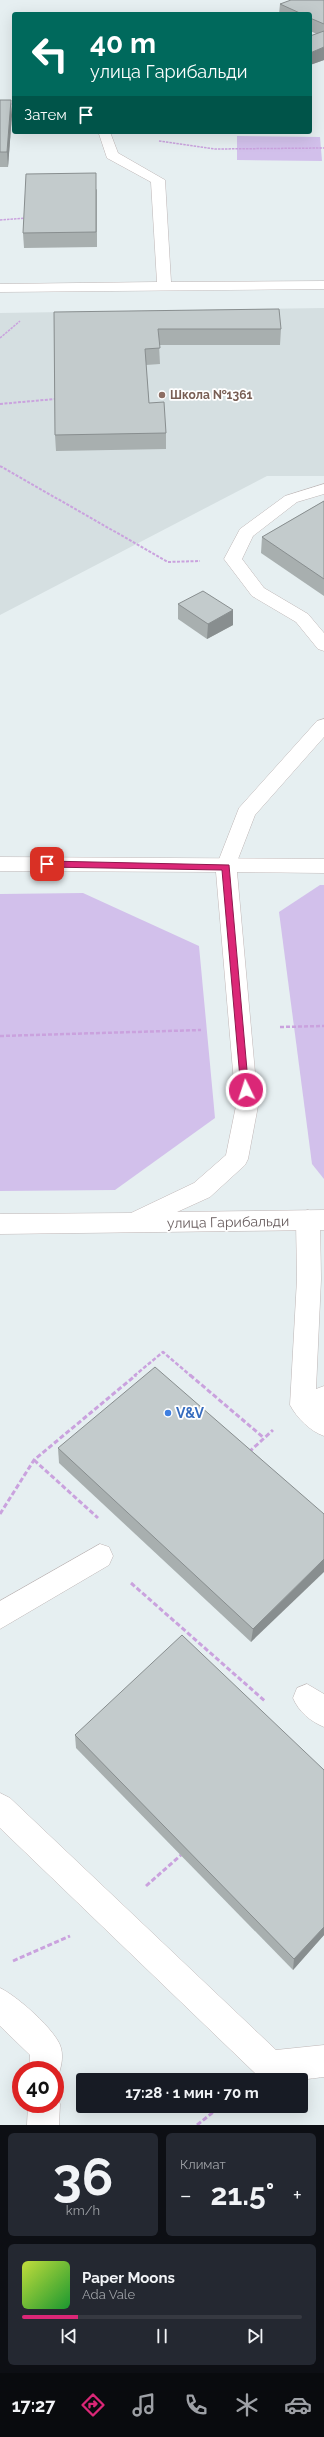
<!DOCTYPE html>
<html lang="ru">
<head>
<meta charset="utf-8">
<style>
	:root { --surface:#171b24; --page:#242831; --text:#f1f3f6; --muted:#9ea1a6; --line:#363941; --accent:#db2777 }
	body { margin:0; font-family:Raleway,sans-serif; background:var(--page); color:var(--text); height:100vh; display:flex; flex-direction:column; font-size:15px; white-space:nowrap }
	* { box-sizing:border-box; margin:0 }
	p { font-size:13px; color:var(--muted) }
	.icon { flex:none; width:22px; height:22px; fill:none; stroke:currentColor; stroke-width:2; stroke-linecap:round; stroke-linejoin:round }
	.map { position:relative; height:2125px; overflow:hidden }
	.drawer { display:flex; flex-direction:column; gap:8px; padding:8px; background:#0d0f14; flex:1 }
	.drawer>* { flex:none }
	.banner { position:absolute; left:12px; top:12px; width:300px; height:122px; border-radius:4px; box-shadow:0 4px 16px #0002; background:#00695c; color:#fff; overflow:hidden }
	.speed { position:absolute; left:12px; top:2061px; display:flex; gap:8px; font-size:20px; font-weight:700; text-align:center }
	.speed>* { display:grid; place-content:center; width:52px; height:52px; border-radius:50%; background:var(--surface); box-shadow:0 4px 16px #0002; line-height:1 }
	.speed .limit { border:6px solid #d22; background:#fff; color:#111 }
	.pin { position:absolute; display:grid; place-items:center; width:34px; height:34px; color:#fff; margin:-17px; border-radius:8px; box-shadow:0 2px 6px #0006 }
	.me { position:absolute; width:44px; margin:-22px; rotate:356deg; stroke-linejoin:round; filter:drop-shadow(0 0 3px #0008) }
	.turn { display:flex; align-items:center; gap:14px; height:84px; padding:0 12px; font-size:18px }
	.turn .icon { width:52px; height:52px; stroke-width:2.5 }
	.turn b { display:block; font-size:28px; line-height:34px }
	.then { display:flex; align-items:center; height:38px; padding:0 12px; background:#0003; gap:8px; font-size:15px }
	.big { font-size:30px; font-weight:700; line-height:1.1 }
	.drawer .card { flex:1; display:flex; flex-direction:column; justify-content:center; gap:6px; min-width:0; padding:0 14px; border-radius:6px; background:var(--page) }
	.drawer .dial { align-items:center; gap:0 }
	.dial b { font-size:52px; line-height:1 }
	.song { display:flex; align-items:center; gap:12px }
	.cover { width:48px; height:48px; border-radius:6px; background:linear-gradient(135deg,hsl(70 70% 55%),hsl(130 70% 35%)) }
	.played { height:4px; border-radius:2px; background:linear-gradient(90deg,var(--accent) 20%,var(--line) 20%) }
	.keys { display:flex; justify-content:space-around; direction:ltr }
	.heat { display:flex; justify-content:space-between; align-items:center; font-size:22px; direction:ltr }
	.drawer .tiles { flex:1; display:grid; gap:8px; grid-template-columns:1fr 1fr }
	.card:last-child { grid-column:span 2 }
	.trip { position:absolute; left:76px; top:2073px; width:232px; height:40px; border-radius:4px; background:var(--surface); box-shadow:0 4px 16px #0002; font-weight:700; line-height:40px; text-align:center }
	.menu { display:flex; height:64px; justify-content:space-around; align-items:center; background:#090b0e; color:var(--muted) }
	.menu .icon { width:28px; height:28px }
	.menu .current { color:var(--accent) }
	.menu b { font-size:18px; color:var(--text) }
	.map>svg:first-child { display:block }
	.education { fill:#d5dfe1 }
	.green { fill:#d2c0eb }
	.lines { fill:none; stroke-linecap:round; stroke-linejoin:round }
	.lane-casing { stroke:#beb6b6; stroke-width:1 }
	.secondary-casing { stroke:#c1b7b7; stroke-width:1 }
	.path-far3 { stroke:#caa2de; stroke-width:1.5; stroke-dasharray:2.5 1; stroke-linecap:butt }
	.path-far2 { stroke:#caa2de; stroke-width:2; stroke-dasharray:3 1.5; stroke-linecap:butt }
	.path-far1 { stroke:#caa2de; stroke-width:2.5; stroke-dasharray:4 2; stroke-linecap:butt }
	.path { stroke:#caa2de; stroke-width:3; stroke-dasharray:5 2.5; stroke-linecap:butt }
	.lane { fill:#fff; fill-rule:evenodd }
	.secondary { fill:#fff; fill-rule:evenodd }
	.wall { fill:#a8afaf }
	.shaded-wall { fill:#888e8f }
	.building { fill:#c3cbcc; stroke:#888e8f }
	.route { fill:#db2777; stroke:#8e194d }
	.education-dot { fill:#8d6e63; stroke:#fff; stroke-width:1.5 }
	.shop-dot { fill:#3f7fe0; stroke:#fff; stroke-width:1.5 }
	.labels { text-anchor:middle; stroke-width:3.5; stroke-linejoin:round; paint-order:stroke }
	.far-education-label { font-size:12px; font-weight:bold; fill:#785e54; stroke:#fff; text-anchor:start }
	.street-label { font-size:14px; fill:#685d5e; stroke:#fff }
	.shop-label { font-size:14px; font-weight:bold; fill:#366cbe; stroke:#fff; text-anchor:start }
</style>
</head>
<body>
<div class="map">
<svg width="324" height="2125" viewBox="0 0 324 2125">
	<rect width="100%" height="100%" fill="#e6eff1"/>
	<polygon class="education" points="324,308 324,476 267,476 0,615 0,313"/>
	<g class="green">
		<polygon points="237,136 320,137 322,161 237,160"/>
		<polygon points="320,885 324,885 324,1179 312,1164 279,912"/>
		<polygon points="83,893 199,946 215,1118 115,1190 0,1191 0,894"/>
	</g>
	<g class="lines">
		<defs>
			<g id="lane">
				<polygon points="100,132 110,132 118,153 165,180 171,282 324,281 324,289 0,292 0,284 157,282 151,182 107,158 99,134"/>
				<polygon points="324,484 324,494 297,502 253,536 242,559 264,588 308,614 324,633 324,651 318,649 296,622 252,596 224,559 240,529 285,496"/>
				<polygon points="324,719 324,737 255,815 233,872 226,874 219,872 216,867 239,808 317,721"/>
				<path d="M308,1210L316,1213L320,1220L321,1279L316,1389L324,1386V1436C310,1431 297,1418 290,1405L297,1279L296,1220L300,1213Z"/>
				<polygon points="100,1544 109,1547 113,1556 109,1565 0,1629 0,1601"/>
				<path d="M307,1684L324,1694V1727C310,1721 299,1712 293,1698L297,1688Z"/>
				<path d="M0,1793L10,1798L276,2050L324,2045V2077C304,2079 278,2085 259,2077L0,1828Z"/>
				<path d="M0,1988C16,1995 57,2031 61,2048C64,2059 60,2072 56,2081L55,2070H29L30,2055L0,2026Z"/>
				<polygon points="55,2092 60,2104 59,2125 27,2125 28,2104 55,2104"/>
			</g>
			<polygon id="secondary" points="0,857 324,859 324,873 237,872 258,1106 248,1159 245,1165 210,1197 177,1212 324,1210 324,1230 0,1234 0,1214 131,1213 194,1183 226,1155 236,1106 216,872 0,871"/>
		</defs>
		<use href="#lane" class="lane-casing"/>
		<use href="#secondary" class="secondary-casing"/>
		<g class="path-far3">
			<polyline points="8,104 14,104"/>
			<polyline points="159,141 215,149 324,148"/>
			<polyline points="0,220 26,218"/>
			<polyline points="0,338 20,321"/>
		</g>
		<g class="path-far2">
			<polyline points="0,404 55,399"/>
			<polyline points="0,466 168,562 200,561"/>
		</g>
		<g class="path-far1">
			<polyline points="280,1027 324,1026"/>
			<polyline points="0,1036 201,1030"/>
			<polyline points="134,1376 163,1352 191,1376"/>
		</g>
		<g class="path">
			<polyline points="190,1375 264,1438"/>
			<polyline points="249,1452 273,1430"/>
			<polyline points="34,1460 98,1518"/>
			<polyline points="0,1514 34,1460 136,1375"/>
			<polyline points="131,1583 266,1702"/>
			<polyline points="146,1886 181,1855"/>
			<polyline points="13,1961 70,1936"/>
			<polyline points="197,2125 221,2106"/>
		</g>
		<use href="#lane" class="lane"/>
		<use href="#secondary" class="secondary"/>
	</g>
	<g class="wall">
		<polygon points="324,0 324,60 310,65 317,34 310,31 310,14 279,14 280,4"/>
		<polygon points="0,100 12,115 8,167 0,167"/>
		<polygon points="97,189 97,247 24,248 23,233"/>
		<polygon points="54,312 281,329 280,345 159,345 160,364 146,365 149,403 166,433 166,449 56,451 55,435"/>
		<polygon points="324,501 324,596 261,553 262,537"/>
		<polygon points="178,604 233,610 233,625 207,639 178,619"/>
		<polygon points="58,1448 324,1514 251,1642 59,1463"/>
		<polygon points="75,1735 324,1770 324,1935 293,1970 76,1748"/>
	</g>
	<g class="shaded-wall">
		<polygon points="324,47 324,60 310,65 310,53"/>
		<polygon points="11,100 12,115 8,167 7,152"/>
		<polygon points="233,610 233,625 207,639 208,624"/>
		<polygon points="324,1559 324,1572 251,1642 253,1629"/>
		<polygon points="324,1927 324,1935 293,1970 294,1959"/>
	</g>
	<g class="building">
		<polygon points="291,0 324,0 324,24 310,18 310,14 302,14 280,4"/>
		<polygon points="324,31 324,47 310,53 310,36"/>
		<polygon points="0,100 11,100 7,152 0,152"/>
		<polygon points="96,173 96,232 23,233 26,174"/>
		<polygon points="279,309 281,329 158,329 160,348 145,349 149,403 164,402 166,433 55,435 54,312"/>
		<polygon points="324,501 324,579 262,537"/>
		<polygon points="203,591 233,610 208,624 178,604"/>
		<polygon points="155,1367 324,1514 324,1559 253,1629 58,1448"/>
		<polygon points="182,1635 324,1770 324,1927 294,1959 75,1735"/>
	</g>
	<polygon class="route" points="47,861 229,865 249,1093 243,1093 241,1090 222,870 47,867 43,864"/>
	<circle class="education-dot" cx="162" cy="395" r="4"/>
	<circle class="shop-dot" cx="168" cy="1413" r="4"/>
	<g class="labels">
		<g class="far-education-label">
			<text x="170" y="399">Школа №1361</text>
		</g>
		<g class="street-label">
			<text transform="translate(228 1222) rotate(-1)" y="5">улица Гарибальди</text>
		</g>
		<g class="shop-label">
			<text x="176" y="1418">V&amp;V</text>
		</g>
	</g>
</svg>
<div class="speed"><div class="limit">40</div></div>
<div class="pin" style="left:47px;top:864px;background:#d93025"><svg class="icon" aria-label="arrive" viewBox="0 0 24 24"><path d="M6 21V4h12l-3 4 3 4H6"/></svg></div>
<svg class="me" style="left:246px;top:1090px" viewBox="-20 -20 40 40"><circle r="17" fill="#db2777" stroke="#fff" stroke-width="3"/><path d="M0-11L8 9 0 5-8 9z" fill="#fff"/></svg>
<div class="trip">17:28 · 1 мин · 70 m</div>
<div class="banner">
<div class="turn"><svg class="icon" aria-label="left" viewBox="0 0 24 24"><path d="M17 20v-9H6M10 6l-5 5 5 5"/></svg><div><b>40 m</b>улица Гарибальди</div></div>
<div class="then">Затем<svg class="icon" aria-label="arrive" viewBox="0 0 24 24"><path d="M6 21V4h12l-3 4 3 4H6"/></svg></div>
</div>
</div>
<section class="drawer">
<div class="tiles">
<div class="card dial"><b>36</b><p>km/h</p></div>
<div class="card"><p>Климат</p>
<div class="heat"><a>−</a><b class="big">21.5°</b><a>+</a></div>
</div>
<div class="card">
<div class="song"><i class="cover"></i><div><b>Paper Moons</b><p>Ada Vale</p></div></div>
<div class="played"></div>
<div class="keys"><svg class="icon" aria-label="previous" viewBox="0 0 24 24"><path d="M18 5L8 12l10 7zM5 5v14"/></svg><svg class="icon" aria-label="pause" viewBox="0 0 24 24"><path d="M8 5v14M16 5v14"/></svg><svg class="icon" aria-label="next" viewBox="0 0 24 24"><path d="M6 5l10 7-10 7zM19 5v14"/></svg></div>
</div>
</div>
</section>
<nav class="menu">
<b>17:27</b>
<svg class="icon current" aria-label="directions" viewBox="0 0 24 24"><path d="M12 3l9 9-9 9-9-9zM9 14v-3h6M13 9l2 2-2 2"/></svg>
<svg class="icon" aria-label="music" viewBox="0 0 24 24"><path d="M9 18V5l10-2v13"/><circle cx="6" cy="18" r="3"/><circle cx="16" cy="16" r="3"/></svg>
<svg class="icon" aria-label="phone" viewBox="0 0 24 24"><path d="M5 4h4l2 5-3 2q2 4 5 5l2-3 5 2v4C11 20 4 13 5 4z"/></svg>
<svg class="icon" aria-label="climate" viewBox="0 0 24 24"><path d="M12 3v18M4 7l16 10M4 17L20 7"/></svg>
<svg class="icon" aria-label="car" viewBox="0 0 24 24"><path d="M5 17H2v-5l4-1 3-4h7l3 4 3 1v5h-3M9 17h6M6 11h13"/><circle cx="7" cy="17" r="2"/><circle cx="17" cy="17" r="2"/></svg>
</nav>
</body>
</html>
